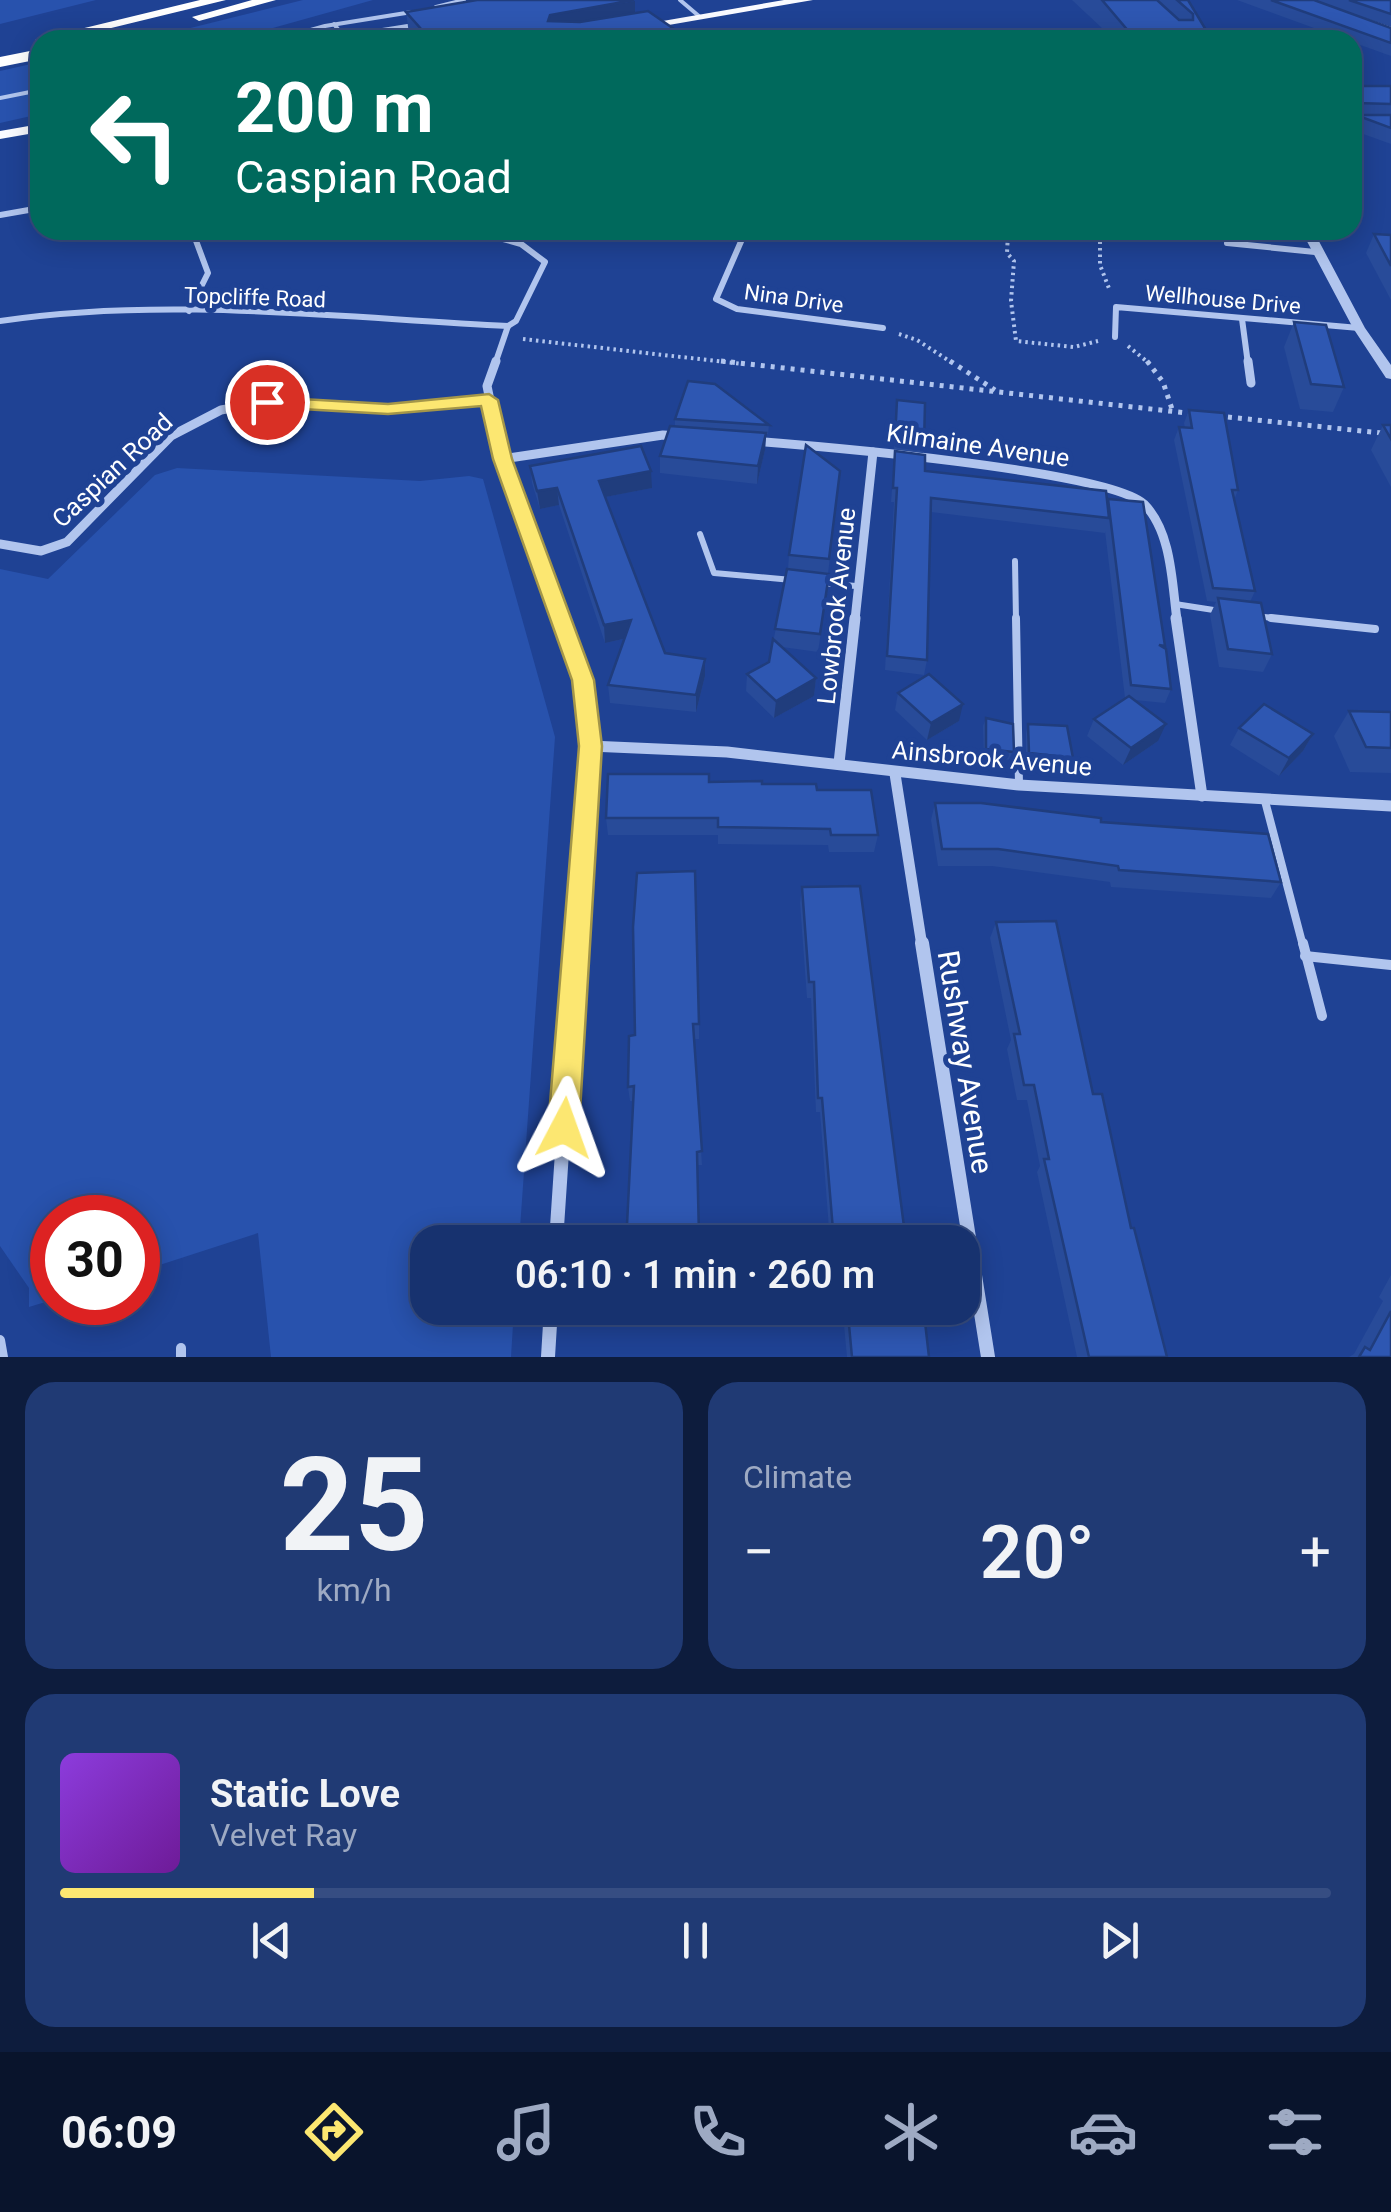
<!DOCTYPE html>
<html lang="en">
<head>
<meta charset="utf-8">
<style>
	:root { --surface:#17326f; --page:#203a74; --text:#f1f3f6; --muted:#9eaac3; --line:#364d82; --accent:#fce771 }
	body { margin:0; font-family:Roboto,sans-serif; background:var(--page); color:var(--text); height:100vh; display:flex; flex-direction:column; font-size:38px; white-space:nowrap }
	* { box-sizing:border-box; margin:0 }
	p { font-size:32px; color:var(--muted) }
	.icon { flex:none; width:55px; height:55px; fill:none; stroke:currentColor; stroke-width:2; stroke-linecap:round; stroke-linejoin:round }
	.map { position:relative; height:1357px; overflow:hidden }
	.panel { display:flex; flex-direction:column; gap:25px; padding:25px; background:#0d1c3d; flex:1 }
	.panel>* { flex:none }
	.hud { position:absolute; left:30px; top:30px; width:1332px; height:210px; border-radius:30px; box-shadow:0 5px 25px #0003,0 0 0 2px var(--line); background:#00695c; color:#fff; overflow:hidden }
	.speed { position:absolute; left:30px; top:1195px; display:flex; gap:20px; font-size:50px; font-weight:700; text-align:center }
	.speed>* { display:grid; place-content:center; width:130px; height:130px; border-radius:50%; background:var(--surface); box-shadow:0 5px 25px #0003,0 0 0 2px var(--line); line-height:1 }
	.speed .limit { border:15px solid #d22; background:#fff; color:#111 }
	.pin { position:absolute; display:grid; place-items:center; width:85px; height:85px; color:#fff; margin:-42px; border:5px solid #fff; border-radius:50%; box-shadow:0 2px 10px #0007 }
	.me { position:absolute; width:110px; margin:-55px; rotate:4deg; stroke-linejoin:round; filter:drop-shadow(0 0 8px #0008) }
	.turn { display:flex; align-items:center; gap:35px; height:210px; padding:0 40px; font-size:45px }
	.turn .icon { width:130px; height:130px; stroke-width:2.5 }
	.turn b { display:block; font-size:70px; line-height:85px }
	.big { font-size:75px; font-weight:600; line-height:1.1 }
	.panel .card { flex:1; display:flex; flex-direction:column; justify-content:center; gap:15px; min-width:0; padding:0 35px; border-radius:30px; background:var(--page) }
	.panel .dial { align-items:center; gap:0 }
	.dial b { font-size:130px; line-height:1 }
	.song { display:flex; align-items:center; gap:30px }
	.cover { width:120px; height:120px; border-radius:15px; background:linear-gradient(135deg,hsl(270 70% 55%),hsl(280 70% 35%)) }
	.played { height:10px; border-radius:5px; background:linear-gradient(90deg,var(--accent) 20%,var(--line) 20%) }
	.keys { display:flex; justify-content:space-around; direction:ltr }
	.heat { display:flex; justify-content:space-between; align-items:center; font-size:55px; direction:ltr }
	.panel .tiles { flex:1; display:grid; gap:25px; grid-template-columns:1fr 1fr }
	.card:last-child { grid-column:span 2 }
	.trip { position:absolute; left:410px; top:1225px; width:570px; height:100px; border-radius:30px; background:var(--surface); box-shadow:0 5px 25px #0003,0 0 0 2px var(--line); font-weight:600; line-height:100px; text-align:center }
	.tab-bar { display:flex; height:160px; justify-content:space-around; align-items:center; background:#09142c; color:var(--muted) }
	.tab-bar .icon { width:70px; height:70px }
	.tab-bar .on { color:var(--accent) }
	.tab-bar b { font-size:45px; color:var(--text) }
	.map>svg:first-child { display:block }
	.green { fill:#2852ad }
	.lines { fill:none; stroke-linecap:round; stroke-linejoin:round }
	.path-far1 { stroke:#b1c5ee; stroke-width:4; stroke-dasharray:2.5 4; stroke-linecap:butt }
	.path { stroke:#b1c5ee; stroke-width:5; stroke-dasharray:4 6; stroke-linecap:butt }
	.service-far3 { stroke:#b1c5ee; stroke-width:4 }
	.service-far2 { stroke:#b1c5ee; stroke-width:6 }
	.service-far1 { stroke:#b1c5ee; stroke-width:8 }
	.service { stroke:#b1c5ee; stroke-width:10 }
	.minor-far3 { stroke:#b1c5ee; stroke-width:6 }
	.minor-far2 { stroke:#b1c5ee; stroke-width:9 }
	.minor-far1 { stroke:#b1c5ee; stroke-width:11 }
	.minor { stroke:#b1c5ee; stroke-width:14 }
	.tertiary { fill:#b1c5ee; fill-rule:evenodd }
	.secondary { fill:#dee7fa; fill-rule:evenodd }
	.primary { fill:#f9faff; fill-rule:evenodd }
	.motorway { fill:#fff; fill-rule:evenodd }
	.wall { fill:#284b99 }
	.shaded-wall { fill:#203d7d }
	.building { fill:#2e57b2; stroke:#203d7d; stroke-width:2.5 }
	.route { fill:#fce771; stroke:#a49649; stroke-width:2.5 }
	.labels { text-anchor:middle; stroke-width:10; stroke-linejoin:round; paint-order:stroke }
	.far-street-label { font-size:22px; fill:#fff; stroke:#1f4294 }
	.street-label { font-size:25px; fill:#fff; stroke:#1f4294 }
	.near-street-label { font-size:30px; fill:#fff; stroke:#1f4294 }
</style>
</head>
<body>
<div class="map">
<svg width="1391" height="1357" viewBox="0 0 1391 1357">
	<rect width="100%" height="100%" fill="#1f4294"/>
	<g class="green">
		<polygon points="0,0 96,0 0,24"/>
		<polygon points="303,0 373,0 230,40 142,40"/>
		<polygon points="40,62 40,114 0,123 0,71"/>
		<polygon points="177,468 420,481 469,476 483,479 555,737 519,1242 428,1242 428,1308 514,1308 511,1357 271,1357 258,1233 138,1272 138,1218 52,1218 52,1300 29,1307 29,1288 0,1246 0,569 48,579 155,475"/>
	</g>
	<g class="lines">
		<g class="path-far1">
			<polyline points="1063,230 1008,233 1007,253 1014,261 1011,301 1016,341 1074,347 1098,341"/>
			<polyline points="1077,230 1100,232 1100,265 1110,291"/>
			<polyline points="899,334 917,340 954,364"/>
			<polyline points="523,339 743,364"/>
			<polyline points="1128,346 1150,364"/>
		</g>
		<g class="path">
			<polyline points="721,361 1196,414"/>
			<polyline points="950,361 995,390"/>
			<polyline points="1147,361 1163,382 1173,412"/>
			<polyline points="1218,416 1391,434"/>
		</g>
		<g class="service-far3">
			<polyline points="680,0 700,17"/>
			<polyline points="436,7 464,0"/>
			<polyline points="334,24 346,40"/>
			<polyline points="357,34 414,25"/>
			<polyline points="275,40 325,26 412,12"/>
			<polyline points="0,98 40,90"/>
		</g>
		<g class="service-far2">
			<polyline points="700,534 714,573 792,580"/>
			<polyline points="1015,561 1016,620"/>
			<polyline points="820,583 856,586"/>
			<polyline points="1175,604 1220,611"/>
			<polyline points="1254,616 1294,620"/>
		</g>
		<g class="service-far1">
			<polyline points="1016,618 1019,785"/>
			<polyline points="1271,618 1375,629"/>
			<polyline points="1265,801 1303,946"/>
		</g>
		<g class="service">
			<polyline points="1303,943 1322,1016"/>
			<polyline points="1305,956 1391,965"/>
			<polyline points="0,1340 3,1357"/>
			<polyline points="181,1348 181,1357"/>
		</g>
		<g class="minor-far3">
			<polyline points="0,215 40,208"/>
			<polyline points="470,230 521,244 545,262 516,321 508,326 495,364"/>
			<polyline points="746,230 716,299 737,309 883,328"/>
			<polyline points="857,230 910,236"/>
			<polyline points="1227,243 1315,252"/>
			<polyline points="189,311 208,273 192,230"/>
			<polyline points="1242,319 1248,364"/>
			<path d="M0,321C165,296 342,318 508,326"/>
			<polyline points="1115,337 1116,307 1359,328"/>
		</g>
		<g class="minor-far2">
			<polyline points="496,361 487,386 502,459 561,620"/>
			<polyline points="1248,361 1251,383"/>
			<path d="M752,441C816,446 1107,470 1144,504C1172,532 1172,584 1177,620"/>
			<polyline points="502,459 663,435 680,436"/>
			<polyline points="0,544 41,551 67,542 171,436 221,410 267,402 388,409 489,400"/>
			<polyline points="855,620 873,452"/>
		</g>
		<g class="minor-far1">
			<polyline points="560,618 583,679 590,746 576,946"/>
			<polyline points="1176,618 1202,796"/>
			<polyline points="590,746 727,752 1019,785 1391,806"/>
			<polyline points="839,763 855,618"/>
			<polyline points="895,774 922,946"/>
		</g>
		<g class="minor">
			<polyline points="922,943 988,1357"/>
			<polyline points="556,1242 576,943"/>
			<polyline points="548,1357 551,1308"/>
		</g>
		<polygon class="tertiary" points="1301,230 1313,230 1365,328 1391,365 1391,379 1386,378 1353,328"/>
		<polygon class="secondary" points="1307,0 1321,0 1391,24 1391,30"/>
		<g class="primary">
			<polygon points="784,0 813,0 634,31 628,27"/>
			<polygon points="40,124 40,132 0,139 0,131"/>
		</g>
		<g class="motorway">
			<polygon points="200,0 226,0 62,40 40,40 40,44 35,40"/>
			<polygon points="252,0 276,0 199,21 192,17"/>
			<polygon points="40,49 40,59 0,67 0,57"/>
		</g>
	</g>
	<g class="wall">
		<polygon points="1072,0 1188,0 1212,40 1112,40 1102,28"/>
		<polygon points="1237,0 1391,0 1391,27 1321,3 1391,28 1391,56 1352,42 1352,40 1347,40"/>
		<polygon points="635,1 635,13 674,29 674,40 415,40 409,34 406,12"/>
		<polygon points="1352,86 1391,86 1391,144 1352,130 1355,117 1352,121"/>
		<polygon points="1163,230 1284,230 1280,240"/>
		<polygon points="1374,234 1391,235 1391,300 1366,253"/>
		<polygon points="1294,322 1344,387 1333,412 1300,409 1284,347"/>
		<polygon points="897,400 924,444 923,453 894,449"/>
		<polygon points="1189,410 1238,490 1234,500 1255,591 1250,602 1272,654 1263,672 1219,667 1210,615 1216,602 1207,601 1174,440 1179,427 1185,428 1184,423"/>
		<polygon points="675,419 769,425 768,434 766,434 765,450 757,484 660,473 660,456 675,427"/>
		<polygon points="1383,425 1391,425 1391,487 1371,450"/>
		<polygon points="895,451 925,471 1107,501 1165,646 1164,648 1171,689 1165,703 1135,700 1158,741 1123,765 1087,736 1094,719 1125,698 1105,531 1105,533 931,512 927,660 924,675 885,670 894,502 891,502"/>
		<polygon points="530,466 652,488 605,497 665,653 705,659 705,676 696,712 610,703 608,685 624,639 605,643 559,505 540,509 532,483"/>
		<polygon points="840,471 828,574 827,591 818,652 782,647 816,678 814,696 774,718 746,691 747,674 769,662 788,569 789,555"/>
		<polygon points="898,693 959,721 927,740 895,710"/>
		<polygon points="1349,711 1391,712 1391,773 1350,772 1334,736"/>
		<polygon points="986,718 1014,752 1011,760 984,757 983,726"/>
		<polygon points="1028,724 1073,758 1070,766 1026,762 1026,733"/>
		<polygon points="1239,728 1313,734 1303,751 1279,776 1230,745"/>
		<polygon points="709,782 762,784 817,790 878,835 874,852 829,852 828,845 718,844 718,835 608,835 606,818"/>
		<polygon points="935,803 1101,822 1281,882 1271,898 1111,887 1110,882 992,866 938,866 931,820"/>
		<polygon points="802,887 906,1242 830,1242 820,1112 816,1112 811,998 807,998 800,903"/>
		<polygon points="996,922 1093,1094 1167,1357 1077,1357 1037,1172 1040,1166 1027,1100 1017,1100 1007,1049 1011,1040 990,938"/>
		<polygon points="699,1024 699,1039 694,1039 702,1165 697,1165 630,1238 628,1238 627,1225 633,1101 630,1101 628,1087 629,1036"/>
		<polygon points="1391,1275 1391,1357 1349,1357 1354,1354 1383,1301 1379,1297"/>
		<polygon points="631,1308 705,1308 705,1312 632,1315"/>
		<polygon points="835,1308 915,1308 917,1322 929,1357 847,1357 844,1325 837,1325"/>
	</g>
	<g class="shaded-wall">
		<polygon points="635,1 635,22 548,21 550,15"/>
		<polygon points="634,31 635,40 578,40"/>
		<polygon points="766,433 765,450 757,484 758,466"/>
		<polygon points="651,471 652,488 600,498 599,481"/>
		<polygon points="557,488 559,505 540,509 537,491"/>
		<polygon points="631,620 632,637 605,643 604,625"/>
		<polygon points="705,659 705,676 696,712 696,695"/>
		<polygon points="816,678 814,696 774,718 776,701"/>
		<polygon points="963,704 959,721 927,740 931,723"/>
		<polygon points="1166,724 1158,741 1123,765 1131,748"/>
		<polygon points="1313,734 1303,751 1279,776 1289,758"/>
	</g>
	<g class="building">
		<polygon points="477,0 634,0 550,15 548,21 580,22 648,11 674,29 634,31 578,40 431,40 406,12"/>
		<polygon points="1102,0 1157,0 1179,20 1193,20 1193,14 1177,0 1188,0 1212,40 1136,40"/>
		<polygon points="1271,0 1314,0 1391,28 1391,43"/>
		<polygon points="1349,0 1391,0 1391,14"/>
		<polygon points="243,30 249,40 181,40"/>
		<polygon points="1352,86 1391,86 1391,104 1357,103 1352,107"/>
		<polygon points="1356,115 1391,115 1391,128"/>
		<polygon points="1374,234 1391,235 1391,266"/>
		<polygon points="1294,322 1326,325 1344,387 1311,384"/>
		<polygon points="688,381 715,384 769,425 675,419"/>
		<polygon points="897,400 925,403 924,444 895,440"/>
		<polygon points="1189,410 1224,413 1238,490 1232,490 1255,591 1213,588 1179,427 1192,428"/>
		<polygon points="1383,425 1391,425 1391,439"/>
		<polygon points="670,426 766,433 758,466 660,456"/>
		<polygon points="806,445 840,471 829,559 789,555"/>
		<polygon points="641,446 651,471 599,481 665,653 705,659 696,695 608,685 631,620 604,625 557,488 537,491 530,466"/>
		<polygon points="895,451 925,455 925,471 1106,491 1109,518 931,498 927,660 887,656 897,488 893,488"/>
		<polygon points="1108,499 1143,502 1165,646 1159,645 1166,649 1171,689 1131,685"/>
		<polygon points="787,569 829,574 820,634 775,629"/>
		<polygon points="1218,598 1261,603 1272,654 1228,649"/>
		<polygon points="773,639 816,678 776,701 747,674 769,662"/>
		<polygon points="929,674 963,704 931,723 898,693"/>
		<polygon points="1129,696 1166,724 1131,748 1094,719"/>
		<polygon points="1264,704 1313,734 1289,758 1239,728"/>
		<polygon points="1349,711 1391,712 1391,748 1366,747"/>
		<polygon points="986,718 1013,724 1014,752 986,749"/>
		<polygon points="1028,724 1067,726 1073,758 1029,753"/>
		<polygon points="608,774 709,774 709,782 762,781 762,784 816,784 817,790 871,790 878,835 831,835 830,829 718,827 718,818 606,818"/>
		<polygon points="935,803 981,803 1101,818 1101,822 1268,834 1281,882 1119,870 1118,866 998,849 942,849"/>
		<polygon points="695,871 699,1024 693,1024 702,1151 697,1152 699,1236 703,1235 703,1242 630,1242 630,1225 627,1225 634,1086 628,1087 629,1036 635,1035 633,927 637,873"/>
		<polygon points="860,886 906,1242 834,1242 822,1098 818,1098 814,982 809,982 802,887"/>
		<polygon points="1056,921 1093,1094 1102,1094 1131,1228 1134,1228 1167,1357 1089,1357 1044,1159 1049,1159 1034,1085 1024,1085 1014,1034 1020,1034 996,922"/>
		<polygon points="840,1308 915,1308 917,1322 925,1322 929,1357 852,1357 848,1314 840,1314"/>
		<polygon points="1391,1311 1391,1357 1359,1357 1365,1347 1370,1350"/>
	</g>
	<polygon class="route" points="489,394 498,400 512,459 594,680 602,746 579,1128 575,1139 564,1143 553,1139 548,1128 579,746 572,680 493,459 481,406 388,414 267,407 258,402 267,397 388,404"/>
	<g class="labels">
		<g class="far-street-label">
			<text transform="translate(255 297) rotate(2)" y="8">Topcliffe Road</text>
			<text transform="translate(794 298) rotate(8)" y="8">Nina Drive</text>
			<text transform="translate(1223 299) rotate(5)" y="8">Wellhouse Drive</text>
		</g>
		<g class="street-label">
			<text transform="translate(978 445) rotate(8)" y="9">Kilmaine Avenue</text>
			<text transform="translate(112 470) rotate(-43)" y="9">Caspian Road</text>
			<text transform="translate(836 606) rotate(-84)" y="9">Lowbrook Avenue</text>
			<text transform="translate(992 758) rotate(5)" y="9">Ainsbrook Avenue</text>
		</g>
		<g class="near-street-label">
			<text transform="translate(965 1062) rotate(81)" y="10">Rushway Avenue</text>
		</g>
	</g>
</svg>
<div class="speed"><div class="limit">30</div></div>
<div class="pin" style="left:267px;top:402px;background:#d93025"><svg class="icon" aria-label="arrive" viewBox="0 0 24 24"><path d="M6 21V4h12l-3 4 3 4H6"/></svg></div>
<svg class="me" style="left:564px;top:1128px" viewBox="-20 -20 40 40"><path d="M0-17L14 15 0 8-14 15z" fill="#fce771" stroke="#fff" stroke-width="4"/></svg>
<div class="trip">06:10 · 1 min · 260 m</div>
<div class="hud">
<div class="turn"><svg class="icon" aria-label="left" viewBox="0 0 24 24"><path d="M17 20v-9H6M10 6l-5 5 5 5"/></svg><div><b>200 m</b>Caspian Road</div></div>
</div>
</div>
<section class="panel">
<div class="tiles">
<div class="card dial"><b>25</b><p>km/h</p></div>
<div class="card"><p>Climate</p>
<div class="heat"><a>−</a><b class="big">20°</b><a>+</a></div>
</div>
<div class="card">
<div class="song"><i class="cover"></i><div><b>Static Love</b><p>Velvet Ray</p></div></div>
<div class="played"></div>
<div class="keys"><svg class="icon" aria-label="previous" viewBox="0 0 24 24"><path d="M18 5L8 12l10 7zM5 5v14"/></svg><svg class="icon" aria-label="pause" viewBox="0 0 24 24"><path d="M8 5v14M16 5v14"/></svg><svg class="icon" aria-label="next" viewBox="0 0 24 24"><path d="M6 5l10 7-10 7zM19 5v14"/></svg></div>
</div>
</div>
</section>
<nav class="tab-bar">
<b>06:09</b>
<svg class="icon on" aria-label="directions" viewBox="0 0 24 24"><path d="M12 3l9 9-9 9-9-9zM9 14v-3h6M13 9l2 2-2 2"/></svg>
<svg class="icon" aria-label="music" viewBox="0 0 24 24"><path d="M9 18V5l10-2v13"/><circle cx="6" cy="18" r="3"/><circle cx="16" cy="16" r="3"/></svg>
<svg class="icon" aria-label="phone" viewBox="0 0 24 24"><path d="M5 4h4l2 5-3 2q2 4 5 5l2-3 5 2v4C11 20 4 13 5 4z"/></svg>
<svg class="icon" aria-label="climate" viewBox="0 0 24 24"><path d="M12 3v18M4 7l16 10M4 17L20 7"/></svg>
<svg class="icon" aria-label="car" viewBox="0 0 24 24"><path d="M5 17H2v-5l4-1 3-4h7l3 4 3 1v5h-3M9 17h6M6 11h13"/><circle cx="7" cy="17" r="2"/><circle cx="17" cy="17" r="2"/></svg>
<svg class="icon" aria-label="filters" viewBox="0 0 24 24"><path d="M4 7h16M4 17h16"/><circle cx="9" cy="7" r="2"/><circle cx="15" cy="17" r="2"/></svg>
</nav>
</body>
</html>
